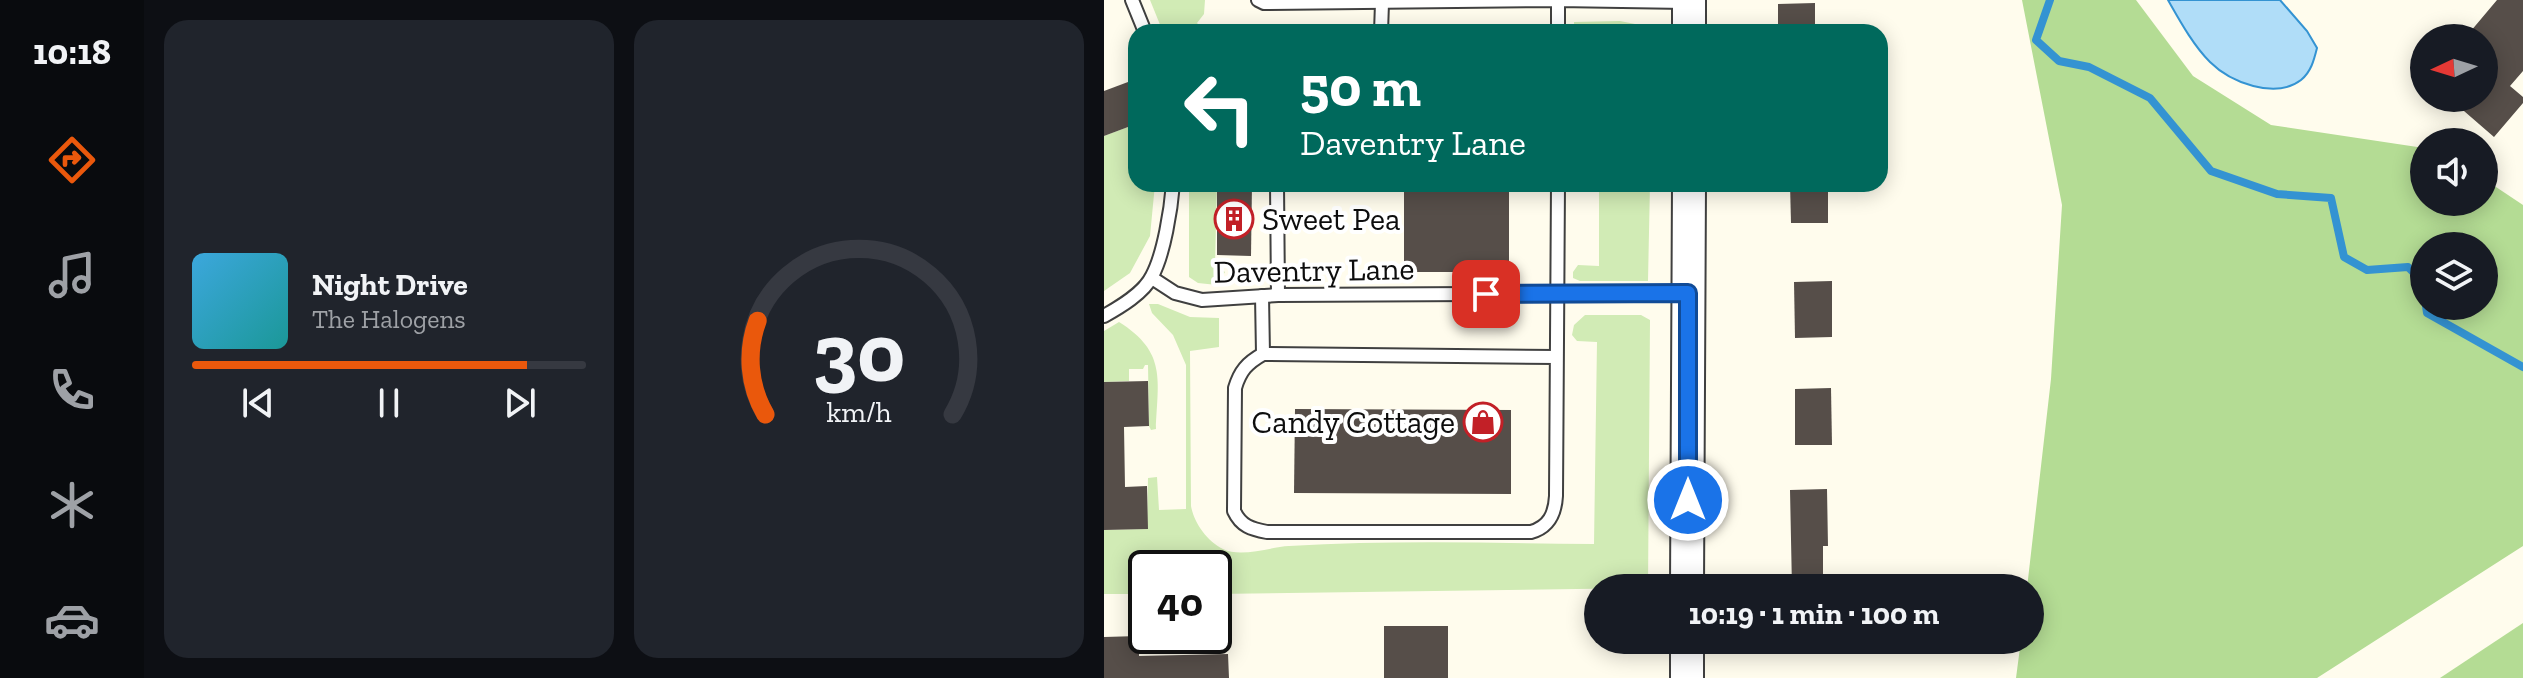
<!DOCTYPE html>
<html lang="en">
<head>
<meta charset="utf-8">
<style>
	:root { --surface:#171b24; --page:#20242c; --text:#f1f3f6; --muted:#9ea1a6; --line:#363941; --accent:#ea580c }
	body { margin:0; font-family:"Zilla Slab",serif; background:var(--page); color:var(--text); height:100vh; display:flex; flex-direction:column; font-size:30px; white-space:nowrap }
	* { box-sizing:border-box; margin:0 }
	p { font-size:26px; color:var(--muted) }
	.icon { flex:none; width:44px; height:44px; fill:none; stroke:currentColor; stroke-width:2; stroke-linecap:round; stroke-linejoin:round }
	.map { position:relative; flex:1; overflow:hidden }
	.drawer { display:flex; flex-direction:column; gap:20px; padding:20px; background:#0d0f14; width:960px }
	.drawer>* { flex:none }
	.hud { position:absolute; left:24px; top:24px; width:760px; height:168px; border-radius:24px; box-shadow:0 4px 20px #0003; background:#00695c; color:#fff; overflow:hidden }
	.needle { width:52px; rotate:266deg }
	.tools { position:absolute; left:1306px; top:24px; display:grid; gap:16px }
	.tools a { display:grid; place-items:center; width:88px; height:88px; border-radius:50%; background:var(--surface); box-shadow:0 4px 20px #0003; font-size:40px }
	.speed { position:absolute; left:24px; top:550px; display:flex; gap:16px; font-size:40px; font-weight:700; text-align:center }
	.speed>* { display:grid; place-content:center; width:104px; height:104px; border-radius:50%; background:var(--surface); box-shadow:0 4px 20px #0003; line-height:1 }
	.speed .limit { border:4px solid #111; border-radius:12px; background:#fff; color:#111 }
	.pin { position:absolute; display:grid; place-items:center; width:68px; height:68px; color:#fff; margin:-34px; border-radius:16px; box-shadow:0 4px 12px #0006 }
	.me { position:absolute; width:88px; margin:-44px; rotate:0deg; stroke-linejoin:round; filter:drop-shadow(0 0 6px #0008) }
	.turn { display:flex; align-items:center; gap:28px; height:168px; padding:0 40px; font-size:36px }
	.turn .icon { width:104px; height:104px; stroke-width:2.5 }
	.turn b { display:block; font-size:56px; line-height:68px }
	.drawer .widget { flex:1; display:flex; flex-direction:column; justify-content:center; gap:12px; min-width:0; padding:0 28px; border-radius:24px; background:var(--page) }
	.drawer .dial { align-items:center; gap:0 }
	.dial svg { height:208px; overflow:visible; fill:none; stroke:var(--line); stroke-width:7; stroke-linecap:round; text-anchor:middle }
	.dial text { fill:var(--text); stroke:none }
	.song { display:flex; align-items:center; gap:24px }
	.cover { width:96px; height:96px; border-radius:12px; background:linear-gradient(135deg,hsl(200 70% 55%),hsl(180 70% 35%)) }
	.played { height:8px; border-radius:4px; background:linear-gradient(90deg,var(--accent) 85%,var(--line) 85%) }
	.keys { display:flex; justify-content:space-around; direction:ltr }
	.drawer .tiles { flex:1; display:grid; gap:20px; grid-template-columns:repeat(2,1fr) }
	.trip { position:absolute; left:480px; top:574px; width:460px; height:80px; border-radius:40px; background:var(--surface); box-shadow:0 4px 20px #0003; font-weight:800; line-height:80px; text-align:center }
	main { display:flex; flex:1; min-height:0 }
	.dock { display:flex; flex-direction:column; width:144px; justify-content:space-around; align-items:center; background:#090b0e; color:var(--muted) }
	.dock .icon { width:56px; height:56px }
	.dock .selected { color:var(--accent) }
	.dock b { font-size:36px; color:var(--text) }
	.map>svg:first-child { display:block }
	.green { fill:#d1ebb5 }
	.forest { fill:#b4dc94; fill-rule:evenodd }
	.water { fill:#b0ddf8; stroke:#3493d2; stroke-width:2 }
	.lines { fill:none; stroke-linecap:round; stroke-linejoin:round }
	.stream { stroke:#3493d2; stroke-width:8 }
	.building { fill:#564e49 }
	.service-casing { stroke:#404040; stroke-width:16 }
	.tertiary-casing { stroke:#404040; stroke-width:36 }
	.service { stroke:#fff; stroke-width:12 }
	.tertiary { stroke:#fff; stroke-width:32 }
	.route-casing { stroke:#114b97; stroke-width:20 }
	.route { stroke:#1a73e8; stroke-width:14 }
	.labels { text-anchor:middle; stroke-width:8; stroke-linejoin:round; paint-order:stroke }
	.poi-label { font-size:32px; fill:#0d0d0d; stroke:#fff; text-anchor:start }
	.street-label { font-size:32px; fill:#0d0d0d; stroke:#fff }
</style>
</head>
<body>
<main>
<nav class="dock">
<b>10:18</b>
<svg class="icon selected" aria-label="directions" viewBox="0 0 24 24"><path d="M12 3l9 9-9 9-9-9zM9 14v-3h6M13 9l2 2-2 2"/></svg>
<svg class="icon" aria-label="music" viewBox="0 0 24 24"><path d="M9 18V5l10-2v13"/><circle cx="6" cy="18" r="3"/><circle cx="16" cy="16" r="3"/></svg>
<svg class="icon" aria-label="phone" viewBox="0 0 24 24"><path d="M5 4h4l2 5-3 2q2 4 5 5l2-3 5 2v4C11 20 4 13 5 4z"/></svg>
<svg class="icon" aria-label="climate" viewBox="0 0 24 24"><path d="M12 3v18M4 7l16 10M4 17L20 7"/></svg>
<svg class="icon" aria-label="car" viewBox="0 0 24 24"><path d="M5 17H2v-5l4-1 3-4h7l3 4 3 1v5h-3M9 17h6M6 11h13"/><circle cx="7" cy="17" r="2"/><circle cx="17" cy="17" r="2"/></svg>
</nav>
<section class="drawer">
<div class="tiles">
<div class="widget">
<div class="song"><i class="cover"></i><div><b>Night Drive</b><p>The Halogens</p></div></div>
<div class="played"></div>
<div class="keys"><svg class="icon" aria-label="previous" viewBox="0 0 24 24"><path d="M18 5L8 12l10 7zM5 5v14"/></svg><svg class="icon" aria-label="pause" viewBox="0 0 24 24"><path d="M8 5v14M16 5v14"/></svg><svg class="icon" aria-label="next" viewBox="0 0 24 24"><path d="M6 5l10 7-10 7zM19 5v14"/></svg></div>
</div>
<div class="widget dial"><svg viewBox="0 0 100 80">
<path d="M14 69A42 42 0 1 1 86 69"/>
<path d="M14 69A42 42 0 0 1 11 33" stroke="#ea580c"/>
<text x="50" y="56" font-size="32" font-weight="700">30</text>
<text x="50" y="72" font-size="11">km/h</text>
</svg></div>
</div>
</section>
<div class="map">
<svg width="1419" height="678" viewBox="0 0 1419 678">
	<rect width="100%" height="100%" fill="#fffced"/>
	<g class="green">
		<polygon points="46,0 101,0 100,14 93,23 101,32 59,32"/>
		<polygon points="516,21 531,24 536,32 470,32 470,22"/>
		<polygon points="32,124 32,184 51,184 46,236 26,273 0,291 0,136"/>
		<polygon points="85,184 113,184 111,265 121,272 113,285 94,283 85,277"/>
		<polygon points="495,184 546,184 544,281 476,281 469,278 469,272 474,265 495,266"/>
		<path d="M45,304H54L86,317L115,318V347L86,351L87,506C90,523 103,541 119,549C137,558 166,547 185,546C286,540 388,543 490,544L493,342L473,341L468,335L470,325L481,315H537L546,320L544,588L110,594V568H42V594H0V530L43,529L44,478L53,477L55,510L82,509V365L69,335L48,313Z"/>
		<path d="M15,322C63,352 54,380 52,429L47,430L45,426L44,365H41L39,369H25V381L0,382V331Z"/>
	</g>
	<g class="forest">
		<path d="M918,0H1032L1089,76L1167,125L1320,148V202H1380V179L1419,205V546L1213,678H912L917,640H926V588H923L947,379L958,205ZM1320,246H1380V306H1320Z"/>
		<polygon points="1419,623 1419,678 1336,678"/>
	</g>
	<path class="water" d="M1064,0H1176L1203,31L1213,48C1210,60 1207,72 1197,80C1171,100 1126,82 1106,62C1089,45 1076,21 1064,0Z"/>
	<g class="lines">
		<g class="stream">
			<polyline points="946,0 932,40 955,61 985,67 1046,98 1107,171 1173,194 1227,198 1240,257 1263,270 1304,267 1320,283"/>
			<polyline points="1322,306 1323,313 1419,367"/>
		</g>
	</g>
	<g class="building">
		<polygon points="1393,0 1419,0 1419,71 1406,86 1419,97 1419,103 1390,137 1345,98 1380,98 1380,38 1361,38"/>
		<polygon points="711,3 711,32 674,32 674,4"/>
		<polygon points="24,82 32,103 32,124 0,136 0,91"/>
		<polygon points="113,184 148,184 147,256 113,255"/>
		<rect x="300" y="184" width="105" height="88"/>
		<polygon points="686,184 724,184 724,223 687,223"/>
		<polygon points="728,281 728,337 691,338 690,282"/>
		<polygon points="44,381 45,426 20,427 21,487 43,486 44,529 0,530 0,382"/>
		<polygon points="727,388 728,445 691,445 691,389"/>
		<polygon points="191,409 407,410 407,494 190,493"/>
		<polygon points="723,489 724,546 719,546 719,588 688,588 686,490"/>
		<rect x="280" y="626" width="64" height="52"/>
		<polygon points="35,636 35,656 124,654 125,678 0,678 0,637"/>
	</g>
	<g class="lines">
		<defs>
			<g id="service">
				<polyline points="28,0 41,32"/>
				<polyline points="154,0 160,3 454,0 582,2"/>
				<polyline points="454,0 454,32"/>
				<polyline points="277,32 278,3"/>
				<polyline points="173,184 174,295"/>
				<polyline points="48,278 71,293 98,300 174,295 584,293"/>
				<polyline points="158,296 159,354"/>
				<path d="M0,316C16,307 40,293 48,276C60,254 67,209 69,184"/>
				<path d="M452,357L159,354C143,363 136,371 131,388L130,511C137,526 147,529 163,532H427C445,527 451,514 452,496L454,184"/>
			</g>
			<g id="tertiary">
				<polyline points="585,32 585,0"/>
				<polyline points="583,588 585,184"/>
				<polyline points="583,678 583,640"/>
			</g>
		</defs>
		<use href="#service" class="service-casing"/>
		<use href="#tertiary" class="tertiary-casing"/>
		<use href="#service" class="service"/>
		<use href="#tertiary" class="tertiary"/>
	</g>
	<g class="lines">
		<defs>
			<polyline id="route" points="382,294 584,293 584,500"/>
		</defs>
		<use href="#route" class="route-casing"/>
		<use href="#route" class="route"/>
	</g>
	<defs>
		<symbol id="building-ring" viewBox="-11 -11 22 22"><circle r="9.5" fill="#fff" stroke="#c22027" stroke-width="1.5"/><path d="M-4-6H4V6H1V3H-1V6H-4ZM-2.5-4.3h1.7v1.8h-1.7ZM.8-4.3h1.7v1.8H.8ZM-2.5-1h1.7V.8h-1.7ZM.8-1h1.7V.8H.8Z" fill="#c22027"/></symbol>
		<symbol id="shop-ring" viewBox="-11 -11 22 22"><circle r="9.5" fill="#fff" stroke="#c22027" stroke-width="1.5"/><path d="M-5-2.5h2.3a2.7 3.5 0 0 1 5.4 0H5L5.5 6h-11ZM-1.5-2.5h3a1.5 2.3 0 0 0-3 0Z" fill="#c22027"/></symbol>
	</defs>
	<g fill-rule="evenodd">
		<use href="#building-ring" x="108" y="197" width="44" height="44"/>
		<use href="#shop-ring" x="357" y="400" width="44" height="44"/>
	</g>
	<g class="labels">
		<g class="poi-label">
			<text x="158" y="230">Sweet Pea</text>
			<text x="351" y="433" text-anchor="end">Candy Cottage</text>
		</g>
		<g class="street-label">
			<text transform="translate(210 270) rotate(-1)" y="11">Daventry Lane</text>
		</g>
	</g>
</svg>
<div class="tools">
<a><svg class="needle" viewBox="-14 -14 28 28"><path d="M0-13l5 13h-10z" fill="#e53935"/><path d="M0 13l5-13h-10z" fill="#9ea1a6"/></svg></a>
<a><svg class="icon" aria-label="sound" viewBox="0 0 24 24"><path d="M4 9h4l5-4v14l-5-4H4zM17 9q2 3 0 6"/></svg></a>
<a><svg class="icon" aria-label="layers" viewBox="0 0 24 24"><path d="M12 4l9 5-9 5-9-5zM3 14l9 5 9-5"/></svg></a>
</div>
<div class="speed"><div class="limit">40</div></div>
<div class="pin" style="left:382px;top:294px;background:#d93025"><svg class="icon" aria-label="arrive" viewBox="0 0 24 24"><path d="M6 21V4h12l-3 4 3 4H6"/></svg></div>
<svg class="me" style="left:584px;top:500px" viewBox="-20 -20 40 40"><circle r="17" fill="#1a73e8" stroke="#fff" stroke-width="3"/><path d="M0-11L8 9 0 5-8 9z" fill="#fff"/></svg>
<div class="trip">10:19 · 1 min · 100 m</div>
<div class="hud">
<div class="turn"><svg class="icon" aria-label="left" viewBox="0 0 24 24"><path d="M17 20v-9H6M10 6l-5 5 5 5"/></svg><div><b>50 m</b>Daventry Lane</div></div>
</div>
</div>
</main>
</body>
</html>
